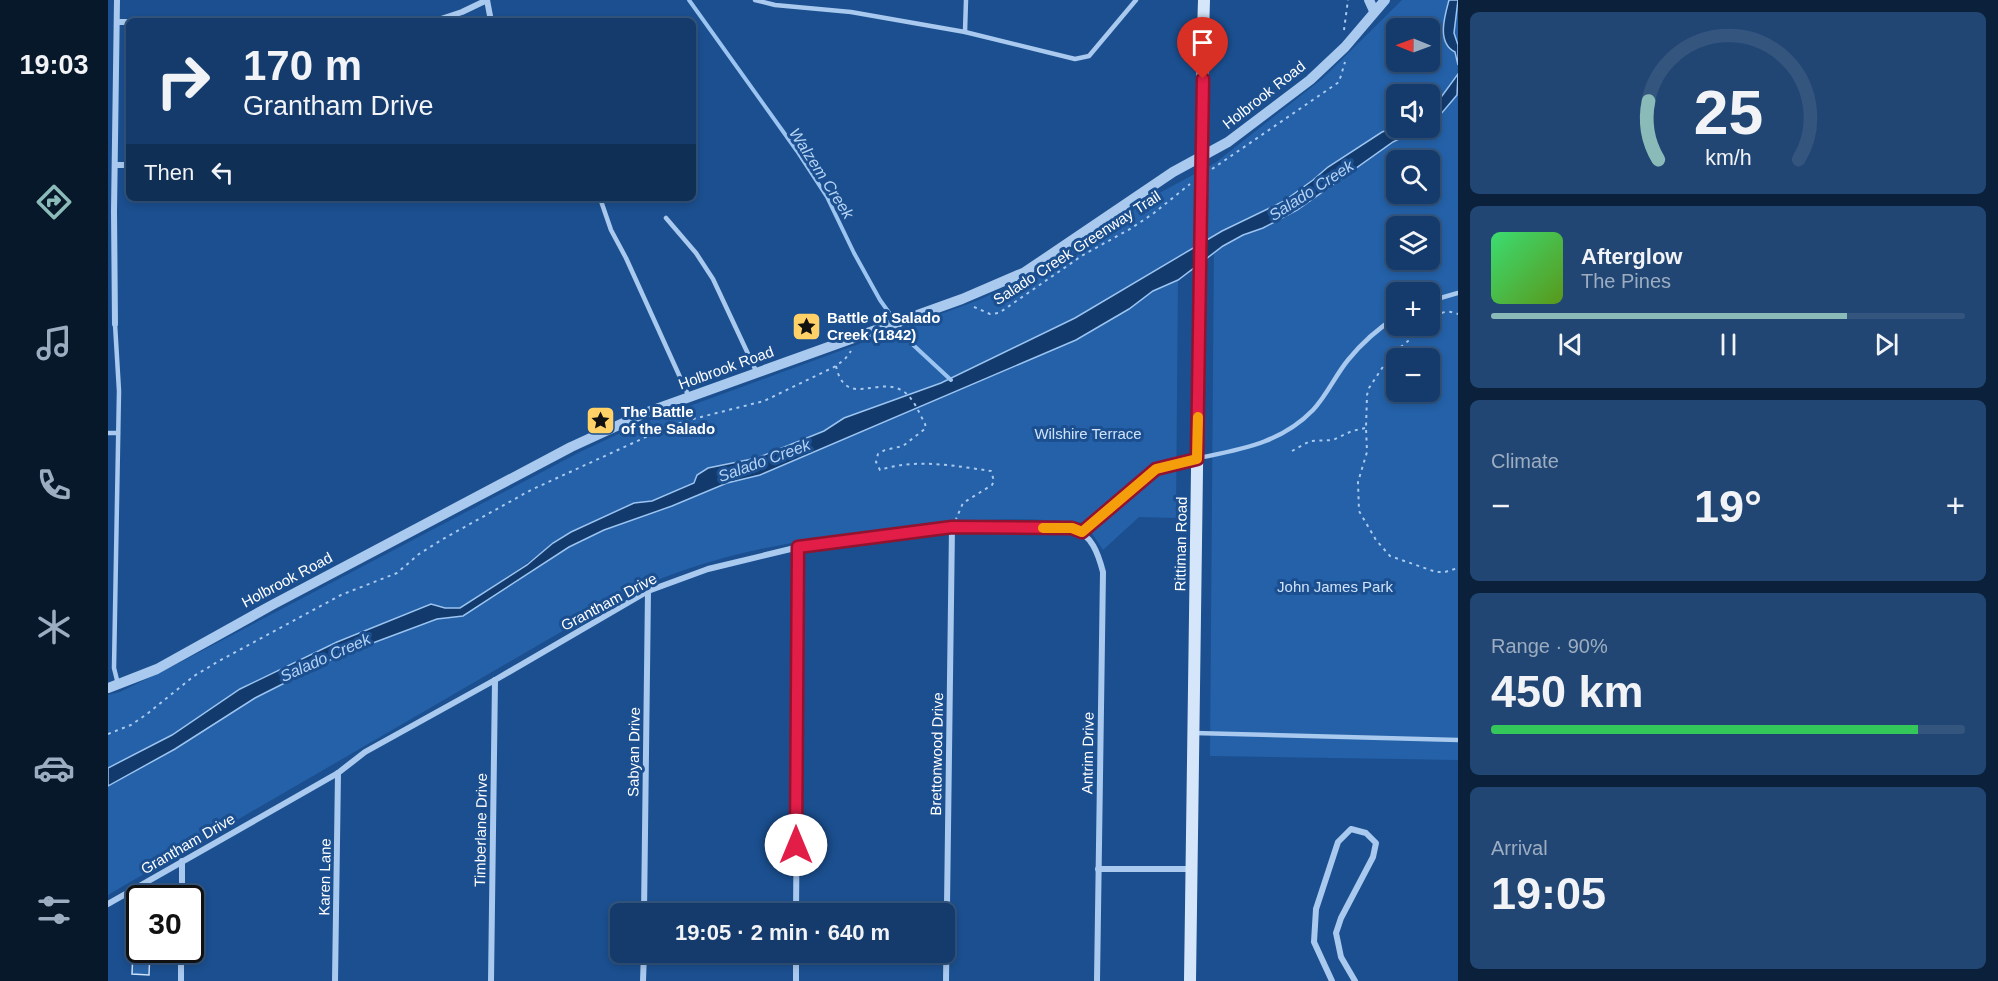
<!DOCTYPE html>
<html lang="en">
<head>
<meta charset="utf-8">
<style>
	:root { --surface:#143b6b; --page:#214673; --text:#f1f3f6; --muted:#9dadc1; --line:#33557e; --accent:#8bbbb9 }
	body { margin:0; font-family:Arial,sans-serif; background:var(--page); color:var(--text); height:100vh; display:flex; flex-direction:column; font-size:22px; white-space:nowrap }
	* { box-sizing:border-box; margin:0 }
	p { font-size:20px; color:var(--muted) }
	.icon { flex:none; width:33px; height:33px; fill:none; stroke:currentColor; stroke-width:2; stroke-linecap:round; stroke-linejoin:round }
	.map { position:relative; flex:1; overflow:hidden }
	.sheet { display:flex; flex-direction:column; gap:12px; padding:12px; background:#0b203b; width:540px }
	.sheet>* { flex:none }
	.top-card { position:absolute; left:18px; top:18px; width:570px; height:183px; border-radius:9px; box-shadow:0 3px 9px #0003,0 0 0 2px var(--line); background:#143b6b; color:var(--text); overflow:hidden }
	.needle { width:39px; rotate:271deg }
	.buttons { position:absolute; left:1278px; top:18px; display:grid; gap:12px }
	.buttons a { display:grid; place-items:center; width:54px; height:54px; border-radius:9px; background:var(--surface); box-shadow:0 3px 9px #0003,0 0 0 2px var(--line); font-size:30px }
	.speed { position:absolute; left:18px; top:885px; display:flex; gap:12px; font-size:30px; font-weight:700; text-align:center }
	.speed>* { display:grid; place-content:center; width:78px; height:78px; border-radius:50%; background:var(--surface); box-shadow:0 3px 9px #0003,0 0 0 2px var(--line); line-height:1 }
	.speed .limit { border:3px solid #111; border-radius:9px; background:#fff; color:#111 }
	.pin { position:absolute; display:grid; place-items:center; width:51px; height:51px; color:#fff; margin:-62px -26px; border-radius:50% 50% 50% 0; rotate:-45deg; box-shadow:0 0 6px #0007 }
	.pin .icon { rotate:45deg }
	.me { position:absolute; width:66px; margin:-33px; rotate:0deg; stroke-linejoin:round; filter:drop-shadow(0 0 4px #0008) }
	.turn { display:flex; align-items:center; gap:21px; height:126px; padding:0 18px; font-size:27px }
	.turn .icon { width:78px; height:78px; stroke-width:2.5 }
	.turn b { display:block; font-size:42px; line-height:51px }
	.then { display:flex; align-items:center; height:57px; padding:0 18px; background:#0003; gap:12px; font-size:22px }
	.big { font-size:45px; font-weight:700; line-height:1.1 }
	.sheet .tile { flex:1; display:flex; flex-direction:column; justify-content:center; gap:9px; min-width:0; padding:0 21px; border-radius:9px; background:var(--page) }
	.sheet .dial { align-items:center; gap:0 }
	.dial svg { height:156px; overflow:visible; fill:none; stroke:var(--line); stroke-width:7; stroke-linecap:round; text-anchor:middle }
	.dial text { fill:var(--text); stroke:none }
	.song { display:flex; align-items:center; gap:18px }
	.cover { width:72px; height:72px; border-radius:9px; background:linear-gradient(135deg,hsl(140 70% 55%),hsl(90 70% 35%)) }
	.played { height:6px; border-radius:3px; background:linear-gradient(90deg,var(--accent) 75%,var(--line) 75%) }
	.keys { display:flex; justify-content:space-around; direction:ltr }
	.heat { display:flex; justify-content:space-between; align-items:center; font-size:33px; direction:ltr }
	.charge { height:9px; border-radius:4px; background:linear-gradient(90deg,#34c759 90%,var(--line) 0) }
	.trip { position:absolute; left:502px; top:903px; width:345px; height:60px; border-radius:9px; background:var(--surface); box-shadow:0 3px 9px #0003,0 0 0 2px var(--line); font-weight:700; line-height:60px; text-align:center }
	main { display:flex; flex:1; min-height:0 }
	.menu { display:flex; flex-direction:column; width:108px; justify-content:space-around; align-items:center; background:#08182b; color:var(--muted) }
	.menu .icon { width:42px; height:42px }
	.menu .current { color:var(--accent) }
	.menu b { font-size:27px; color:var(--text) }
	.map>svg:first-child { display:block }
	.green { fill:#2461a8; fill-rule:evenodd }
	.water { fill:#123a6d; stroke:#9cc4f0; stroke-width:1.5 }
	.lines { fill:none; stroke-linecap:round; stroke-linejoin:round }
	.stream { stroke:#9cc4f0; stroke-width:4 }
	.building { fill:#2a66ad; stroke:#cfe3fa; stroke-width:1.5 }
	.path { stroke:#a9c9ee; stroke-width:2; stroke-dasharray:3 4.5; stroke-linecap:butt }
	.service { stroke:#a9c9ee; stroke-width:4.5 }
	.minor { stroke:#a9c9ee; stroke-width:6 }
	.tertiary { stroke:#a9c9ee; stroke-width:10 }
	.secondary { stroke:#d6e6fa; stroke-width:12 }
	.secondary-bridge { stroke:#d6e6fa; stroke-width:12 }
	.route-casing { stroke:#92132f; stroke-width:15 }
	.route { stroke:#e11d48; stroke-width:10 }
	.slow { stroke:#f59e0b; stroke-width:10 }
	.labels { text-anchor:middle; stroke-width:6; stroke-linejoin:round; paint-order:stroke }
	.street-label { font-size:15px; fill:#fff; stroke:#1b4f8f }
	.poi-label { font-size:15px; font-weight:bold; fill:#fff; stroke:#1b4f8f; text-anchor:start }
	.park-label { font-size:15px; fill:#cfe3fa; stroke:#1b4f8f }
	.water-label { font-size:16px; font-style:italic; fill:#b5d3f5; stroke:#1b4f8f }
</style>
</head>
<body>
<main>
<nav class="menu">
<b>19:03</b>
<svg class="icon current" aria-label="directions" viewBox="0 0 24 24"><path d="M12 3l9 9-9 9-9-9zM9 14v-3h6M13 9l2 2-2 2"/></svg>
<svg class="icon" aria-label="music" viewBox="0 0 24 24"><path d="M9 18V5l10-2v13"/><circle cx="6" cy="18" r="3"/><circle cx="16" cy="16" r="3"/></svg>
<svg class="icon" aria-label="phone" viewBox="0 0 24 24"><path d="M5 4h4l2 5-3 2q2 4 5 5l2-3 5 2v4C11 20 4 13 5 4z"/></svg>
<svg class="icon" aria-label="climate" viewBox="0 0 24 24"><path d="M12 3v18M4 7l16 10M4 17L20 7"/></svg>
<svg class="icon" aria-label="car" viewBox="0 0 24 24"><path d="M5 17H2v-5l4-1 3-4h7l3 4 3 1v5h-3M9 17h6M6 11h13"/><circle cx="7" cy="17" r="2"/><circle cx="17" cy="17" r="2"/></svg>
<svg class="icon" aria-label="filters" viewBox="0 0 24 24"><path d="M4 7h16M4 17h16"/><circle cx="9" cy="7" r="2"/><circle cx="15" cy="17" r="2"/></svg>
</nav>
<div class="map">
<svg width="1350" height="981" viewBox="0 0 1350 981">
	<rect width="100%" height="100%" fill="#1b4f8f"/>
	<g class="green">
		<path d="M1294,0H1350V760L1102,756L1106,236L967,318L833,383L736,418L716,431L649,458L600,468L589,475L586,483L544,502L526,503L463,532L362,603L352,608H337L132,689L64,735L0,768V695L12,692L69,664L472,452L527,426L871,300L920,277L1018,211L1107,163L1214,79ZM1288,28H1322V62H1288ZM1288,94H1322V128H1288ZM1288,160H1322V194H1288ZM1288,226H1322V260H1288ZM1288,292H1322V326H1288ZM1288,358H1322V392H1288Z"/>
		<path d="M1070,280L1068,518L1031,517L995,550L977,523C908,515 837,521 769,530C680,542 596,555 515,596L0,895V786L67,749L147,698L230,656L329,619L355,616L461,547L496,530L564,506L619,483L652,475L968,340L1021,309L1045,291Z"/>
	</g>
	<g class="water">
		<path d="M1341,0H1350L1346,33L1350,45V65L1347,52C1328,43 1337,15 1341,0Z"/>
		<polygon points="1350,74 1349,95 1316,134 1307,131 1285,142 1189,210 1155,228 1135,235 1115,246 1070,280 1045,291 1021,309 968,340 652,475 619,483 564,506 496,530 461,547 355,616 329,619 230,656 147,698 67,749 0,786 0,768 64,735 132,689 229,642 323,604 337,608 352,608 419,565 445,543 463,532 526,503 544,501 586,483 589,475 600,468 649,458 716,431 736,418 833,383 967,318 1114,231 1176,201 1205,180 1220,167 1274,132 1288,127 1322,128 1322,109 1331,100"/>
	</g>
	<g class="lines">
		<polyline class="stream" points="581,0 689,151 719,197 746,253 772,300 802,342 843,380"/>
	</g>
	<g class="building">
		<rect x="17" y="913" width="15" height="14"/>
		<polygon points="25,950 42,950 41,975 24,974"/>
	</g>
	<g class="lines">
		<g class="path">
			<polyline points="1236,30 1240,0"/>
			<polyline points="1104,169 1231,82 1237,62"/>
			<polyline points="866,307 882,314 891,313 975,255 1022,229 1046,213 1082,184"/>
			<path d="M1322,322C1331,313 1337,309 1350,314"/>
			<polyline points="1318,326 1282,356 1261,388 1259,395 1258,428 1259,452 1250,482 1251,511 1268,540 1282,556 1328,572 1337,572 1350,568"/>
			<path d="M728,366C737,408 768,377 793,390C805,396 811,413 817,424L818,428L795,446L777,450L770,454L768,462L772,470C807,458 848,466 883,471L886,481L884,485L855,503L848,519"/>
			<polyline points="1184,451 1202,441 1225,440 1244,431 1257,428"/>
			<polyline points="0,734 23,725 39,714 86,676 111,661 233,595 289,573 311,554 335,539 423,490 551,431 581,420 656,401 728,366 737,359 743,351"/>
		</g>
		<g class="service">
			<polyline points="647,0 667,5 743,12 857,32 967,59 981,56 1028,0"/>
			<polyline points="857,32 858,0"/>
			<polyline points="492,198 503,230 518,258 581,397"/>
			<polyline points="558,218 588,253 605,279 649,373"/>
			<polyline points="1322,301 1350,293"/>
			<polyline points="7,324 11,391 6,668 10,684"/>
			<polyline points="0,433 10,433"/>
			<path d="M1091,458C1134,449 1173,443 1205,410C1219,395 1227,376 1240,360C1253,344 1271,328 1288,317"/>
			<polyline points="1086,733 1350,740"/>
		</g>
		<g class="minor">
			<polyline points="327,21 354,12 379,0 383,21"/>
			<polyline points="9,22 21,22"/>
			<polyline points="7,165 21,165"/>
			<polyline points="7,324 6,211 9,0"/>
			<polyline points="974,532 1048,469 1089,459"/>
			<polyline points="990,869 1083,869"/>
			<polyline points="74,898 74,861"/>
			<path d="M0,904L230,773L257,752L387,680L540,591L600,569L691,547L844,527L964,528C984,535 990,553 995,572L989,981"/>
			<polyline points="536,914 540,591"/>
			<polyline points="688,914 691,547"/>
			<polyline points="73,981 73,950"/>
			<polyline points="227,981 230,773"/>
			<polyline points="383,981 387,680"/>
			<polyline points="535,981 536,952"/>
			<polyline points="688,981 688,952"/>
			<polyline points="838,981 844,527"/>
			<polyline points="1224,981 1206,942 1208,909 1230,842 1243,829 1258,833 1268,843 1265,857 1233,918 1228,933 1233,957 1247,981"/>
		</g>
		<g class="tertiary">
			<polyline points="1261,0 1266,11"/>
			<polyline points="0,688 49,669 164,605 463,447 537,413 854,299 917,272 1065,172 1120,142 1202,80 1237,47 1277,0"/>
		</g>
		<g class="secondary">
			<polyline points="1095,34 1096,0"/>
			<polyline points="1082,981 1090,396"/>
		</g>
		<polyline class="secondary-bridge" points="1090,396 1095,34"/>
	</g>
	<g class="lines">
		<defs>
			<polyline id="route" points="688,845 690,547 844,527 964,528 974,532 1048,469 1089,459 1095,79"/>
		</defs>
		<use href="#route" class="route-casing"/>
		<use href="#route" class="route"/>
		<polyline class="slow" points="935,528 964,528 974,532 1048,469 1089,459 1090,417"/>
	</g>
	<defs>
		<symbol id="sight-square" viewBox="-11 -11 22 22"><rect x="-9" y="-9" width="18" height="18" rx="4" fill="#ffd166" stroke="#1b4f8f"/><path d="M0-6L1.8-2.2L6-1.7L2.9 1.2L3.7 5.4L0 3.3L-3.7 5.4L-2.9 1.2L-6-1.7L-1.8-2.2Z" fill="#111"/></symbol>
	</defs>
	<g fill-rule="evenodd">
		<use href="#sight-square" x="682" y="310" width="33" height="33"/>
		<use href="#sight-square" x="476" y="404" width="33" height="33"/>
	</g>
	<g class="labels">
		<g class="street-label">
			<text transform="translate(1156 95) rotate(-38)" y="5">Holbrook Road</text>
			<text transform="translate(969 248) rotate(-33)" y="5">Salado Creek Greenway Trail</text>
			<text transform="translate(618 368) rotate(-20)" y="5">Holbrook Road</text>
			<text transform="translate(1073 544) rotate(-89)" y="5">Rittiman Road</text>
			<text transform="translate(179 580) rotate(-28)" y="5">Holbrook Road</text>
			<text transform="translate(501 602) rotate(-28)" y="5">Grantham Drive</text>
			<text transform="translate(526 752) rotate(-89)" y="5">Sabyan Drive</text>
			<text transform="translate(980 753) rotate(-89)" y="5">Antrim Drive</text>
			<text transform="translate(829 754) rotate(-89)" y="5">Brettonwood Drive</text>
			<text transform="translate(373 830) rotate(-89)" y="5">Timberlane Drive</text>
			<text transform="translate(80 844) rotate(-30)" y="5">Grantham Drive</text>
			<text transform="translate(217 877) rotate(-89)" y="5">Karen Lane</text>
		</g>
		<g class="poi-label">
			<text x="719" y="323">Battle of Salado<tspan x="719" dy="17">Creek (1842)</tspan></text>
			<text x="513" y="417">The Battle<tspan x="513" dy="17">of the Salado</tspan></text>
		</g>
		<g class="park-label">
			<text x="980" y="439">Wilshire Terrace</text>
			<text x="1227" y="592">John James Park</text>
		</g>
		<g class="water-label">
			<text transform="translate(714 173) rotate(57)" y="6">Walzem Creek</text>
			<text transform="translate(1203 190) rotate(-33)" y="6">Salado Creek</text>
			<text transform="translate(656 460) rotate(-20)" y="6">Salado Creek</text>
			<text transform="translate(217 657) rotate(-24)" y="6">Salado Creek</text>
		</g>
	</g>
</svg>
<div class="buttons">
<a><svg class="needle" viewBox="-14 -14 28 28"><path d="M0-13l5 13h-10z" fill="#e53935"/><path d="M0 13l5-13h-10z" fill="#9dadc1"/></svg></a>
<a><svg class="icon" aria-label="sound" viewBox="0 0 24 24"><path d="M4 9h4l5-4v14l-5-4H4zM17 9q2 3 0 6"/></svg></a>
<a><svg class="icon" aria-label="search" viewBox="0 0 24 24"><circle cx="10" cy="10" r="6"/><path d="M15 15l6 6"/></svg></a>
<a><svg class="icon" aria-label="layers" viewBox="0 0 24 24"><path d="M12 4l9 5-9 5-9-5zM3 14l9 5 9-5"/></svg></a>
<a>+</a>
<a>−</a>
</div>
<div class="speed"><div class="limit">30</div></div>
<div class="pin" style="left:1095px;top:79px;background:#d93025"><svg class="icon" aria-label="arrive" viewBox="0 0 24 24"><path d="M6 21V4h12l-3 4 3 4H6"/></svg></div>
<svg class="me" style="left:688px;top:845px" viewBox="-20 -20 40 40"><circle r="19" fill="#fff"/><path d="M0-13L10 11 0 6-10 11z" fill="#e11d48"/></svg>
<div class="trip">19:05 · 2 min · 640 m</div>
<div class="top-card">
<div class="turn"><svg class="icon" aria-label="right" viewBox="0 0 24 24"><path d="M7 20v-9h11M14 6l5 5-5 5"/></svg><div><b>170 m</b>Grantham Drive</div></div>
<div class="then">Then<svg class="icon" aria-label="left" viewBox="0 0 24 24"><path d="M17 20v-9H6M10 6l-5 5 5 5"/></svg></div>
</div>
</div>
<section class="sheet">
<div class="tile dial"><svg viewBox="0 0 100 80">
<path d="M14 69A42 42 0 1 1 86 69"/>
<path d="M14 69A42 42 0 0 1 9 39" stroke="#8bbbb9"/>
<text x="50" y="56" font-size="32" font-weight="700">25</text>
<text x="50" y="72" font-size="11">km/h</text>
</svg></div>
<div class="tile">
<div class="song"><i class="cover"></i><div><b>Afterglow</b><p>The Pines</p></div></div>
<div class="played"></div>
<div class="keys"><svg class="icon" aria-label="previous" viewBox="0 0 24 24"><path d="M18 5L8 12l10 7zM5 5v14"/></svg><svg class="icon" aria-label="pause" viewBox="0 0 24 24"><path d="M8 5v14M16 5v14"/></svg><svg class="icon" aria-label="next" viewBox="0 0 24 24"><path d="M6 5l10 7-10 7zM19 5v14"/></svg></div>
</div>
<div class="tile"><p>Climate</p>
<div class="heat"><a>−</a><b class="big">19°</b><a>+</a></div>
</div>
<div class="tile"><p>Range · 90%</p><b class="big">450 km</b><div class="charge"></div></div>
<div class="tile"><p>Arrival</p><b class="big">19:05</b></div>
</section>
</main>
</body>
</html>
